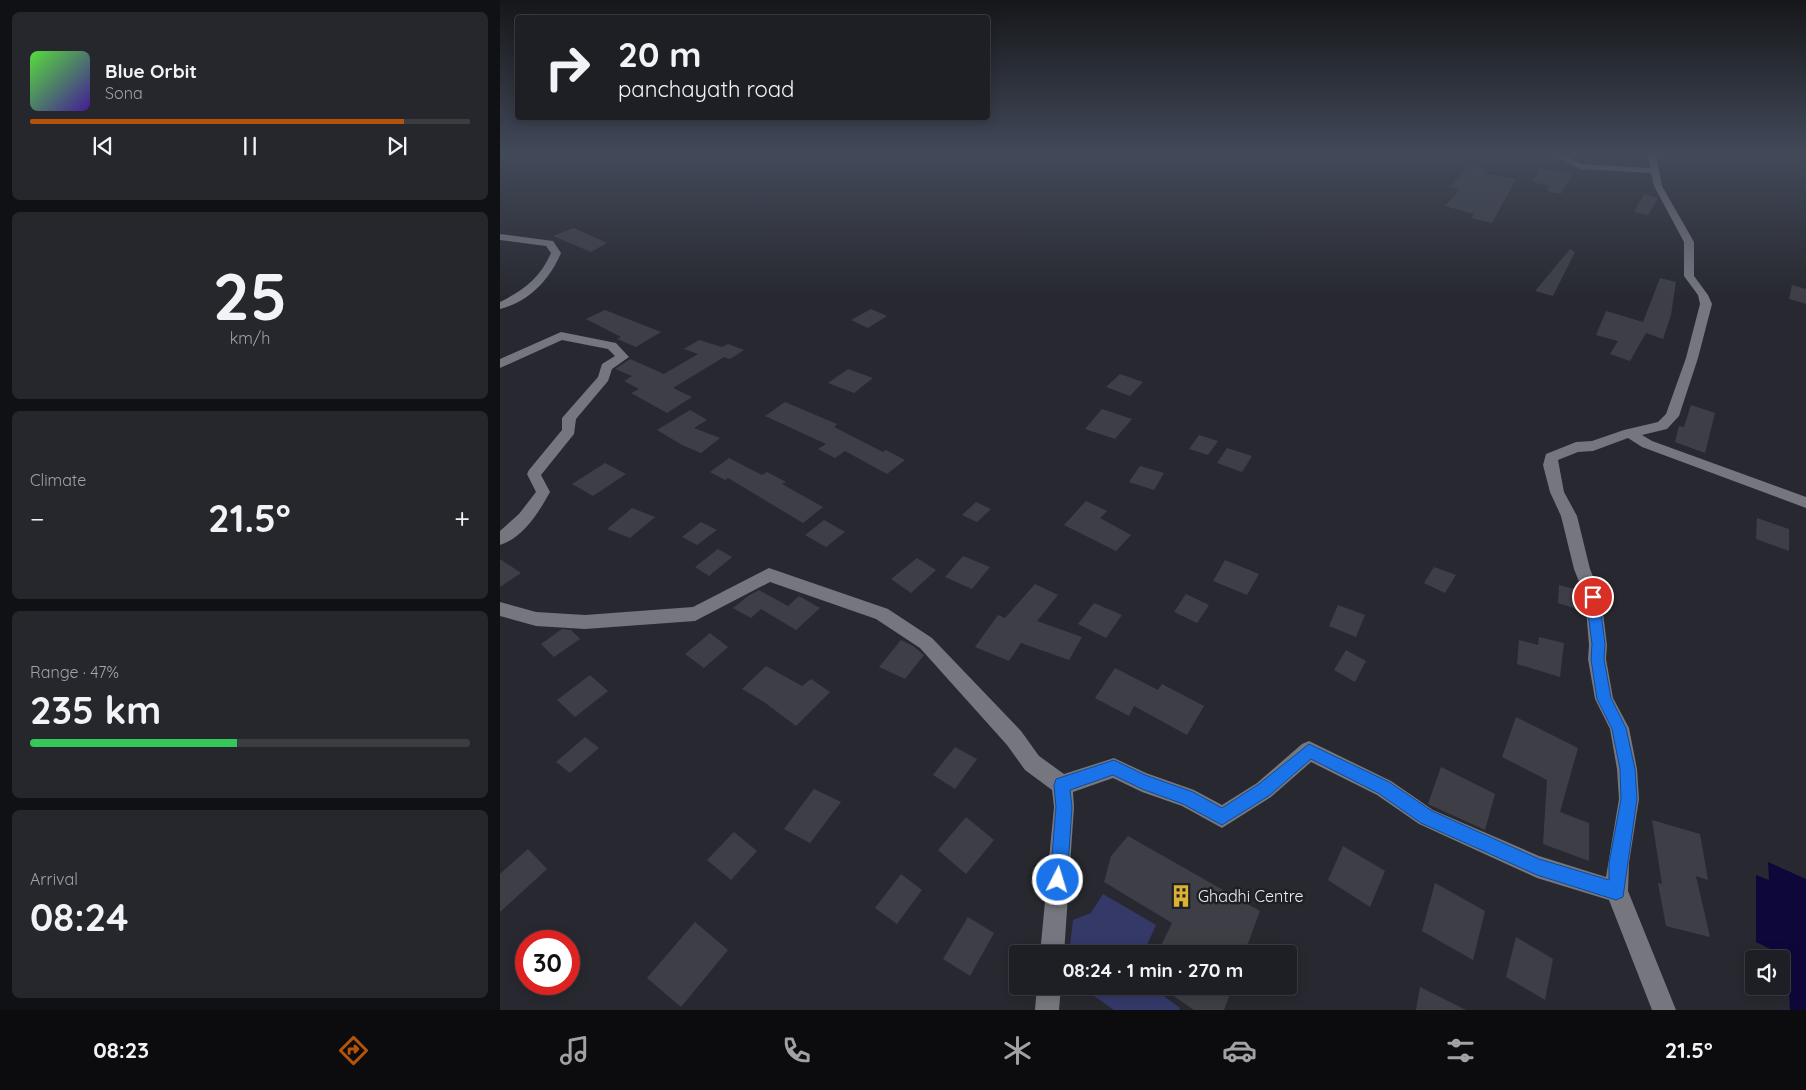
<!DOCTYPE html>
<html lang="en">
<head>
<meta charset="utf-8">
<style>
	:root { --surface:#1e1f24; --page:#26272c; --text:#f1f3f6; --muted:#a1a2a6; --line:#3c3d41; --accent:#b45309 }
	body { margin:0; font-family:Quicksand,sans-serif; background:var(--page); color:var(--text); height:100vh; display:flex; flex-direction:column; font-size:19px; white-space:nowrap }
	* { box-sizing:border-box; margin:0 }
	p { font-size:16px; color:var(--muted) }
	.icon { flex:none; width:28px; height:28px; fill:none; stroke:currentColor; stroke-width:2; stroke-linecap:round; stroke-linejoin:round }
	.map { position:relative; flex:1; overflow:hidden }
	.side { display:flex; flex-direction:column; gap:12px; padding:12px; background:#101114; width:500px }
	.side>* { flex:none }
	.top-card { position:absolute; left:15px; top:15px; width:475px; height:105px; border-radius:5px; box-shadow:0 2px 12px #0003,0 0 0 1px var(--line); background:#1e1f24; color:var(--text); overflow:hidden }
	.controls { position:absolute; left:1245px; top:950px; display:grid; gap:10px }
	.controls a { display:grid; place-items:center; width:45px; height:45px; border-radius:5px; background:var(--surface); box-shadow:0 2px 12px #0003,0 0 0 1px var(--line); font-size:25px }
	.speed { position:absolute; left:15px; top:930px; display:flex; gap:10px; font-size:25px; font-weight:700; text-align:center }
	.speed>* { display:grid; place-content:center; width:65px; height:65px; border-radius:50%; background:var(--surface); box-shadow:0 2px 12px #0003,0 0 0 1px var(--line); line-height:1 }
	.speed .limit { border:8px solid #d22; background:#fff; color:#111 }
	.pin { position:absolute; display:grid; place-items:center; width:42px; height:42px; color:#fff; margin:-21px; border:2px solid #fff; border-radius:50%; box-shadow:0 1px 5px #0007 }
	.me { position:absolute; width:55px; margin:-28px; rotate:5deg; stroke-linejoin:round; filter:drop-shadow(0 0 4px #0008) }
	.turn { display:flex; align-items:center; gap:18px; height:105px; padding:0 20px; font-size:22px }
	.turn .icon { width:65px; height:65px; stroke-width:2.5 }
	.turn b { display:block; font-size:35px; line-height:42px }
	.big { font-size:38px; font-weight:700; line-height:1.1 }
	.side .widget { flex:1; display:flex; flex-direction:column; justify-content:center; gap:8px; min-width:0; padding:0 18px; border-radius:8px; background:var(--page) }
	.side .dial { align-items:center; gap:0 }
	.dial b { font-size:65px; line-height:1 }
	.song { display:flex; align-items:center; gap:15px }
	.cover { width:60px; height:60px; border-radius:8px; background:linear-gradient(135deg,hsl(110 70% 55%),hsl(260 70% 35%)) }
	.played { height:5px; border-radius:2px; background:linear-gradient(90deg,var(--accent) 85%,var(--line) 85%) }
	.keys { display:flex; justify-content:space-around; direction:ltr }
	.heat { display:flex; justify-content:space-between; align-items:center; font-size:28px; direction:ltr }
	.charge { height:8px; border-radius:4px; background:linear-gradient(90deg,#34c759 47%,var(--line) 0) }
	.trip { position:absolute; left:509px; top:945px; width:288px; height:50px; border-radius:5px; background:var(--surface); box-shadow:0 2px 12px #0003,0 0 0 1px var(--line); font-weight:700; line-height:50px; text-align:center }
	.tabs { display:flex; height:80px; justify-content:space-around; align-items:center; background:#0c0c0e; color:var(--muted) }
	.tabs .icon { width:35px; height:35px }
	.tabs .current { color:var(--accent) }
	.tabs b { font-size:22px; color:var(--text) }
	main { display:flex; flex:1; min-height:0 }
	.map>svg:first-child { display:block }
	.green { fill:#353968 }
	.water { fill:#0d0839 }
	.building { fill:#3e3f46 }
	.lines { fill:none; stroke-linecap:round; stroke-linejoin:round }
	.street { fill:#75767e; fill-rule:evenodd }
	.route { fill:#1a73e8; stroke:#114b97 }
	.labels { text-anchor:middle; stroke-width:5; stroke-linejoin:round; paint-order:stroke }
	.near-poi-label { font-size:16px; fill:#ecedf1; stroke:#1f2026; text-anchor:start }
</style>
</head>
<body>
<main>
<section class="side">
<div class="widget">
<div class="song"><i class="cover"></i><div><b>Blue Orbit</b><p>Sona</p></div></div>
<div class="played"></div>
<div class="keys"><svg class="icon" aria-label="previous" viewBox="0 0 24 24"><path d="M18 5L8 12l10 7zM5 5v14"/></svg><svg class="icon" aria-label="pause" viewBox="0 0 24 24"><path d="M8 5v14M16 5v14"/></svg><svg class="icon" aria-label="next" viewBox="0 0 24 24"><path d="M6 5l10 7-10 7zM19 5v14"/></svg></div>
</div>
<div class="widget dial"><b>25</b><p>km/h</p></div>
<div class="widget"><p>Climate</p>
<div class="heat"><a>−</a><b class="big">21.5°</b><a>+</a></div>
</div>
<div class="widget"><p>Range · 47%</p><b class="big">235 km</b><div class="charge"></div></div>
<div class="widget"><p>Arrival</p><b class="big">08:24</b></div>
</section>
<div class="map">
<svg width="1306" height="1010" viewBox="0 0 1306 1010">
	<rect width="100%" height="100%" fill="#282930"/>
	<g class="green">
		<polygon points="603,894 656,925 643,954 569,954 573,920 591,913"/>
		<polygon points="580,986 650,986 680,1008 679,1010 614,1010"/>
	</g>
	<polygon class="water" points="1268,862 1306,879 1306,1010 1290,1010 1288,977 1281,974 1281,959 1270,959 1270,949 1256,942 1256,875 1269,880"/>
	<g class="building">
		<polygon points="970,165 988,169 984,173 1016,179 992,223 971,218 974,214 945,206 960,189 950,187"/>
		<polygon points="1040,168 1072,174 1061,194 1046,191 1049,186 1032,182"/>
		<polygon points="1144,194 1158,198 1148,215 1134,212"/>
		<polygon points="74,228 107,243 91,252 53,236"/>
		<polygon points="1070,249 1075,252 1053,296 1035,291"/>
		<polygon points="1160,278 1176,282 1171,315 1163,339 1146,333 1130,361 1110,354 1118,341 1096,335 1106,311 1143,322"/>
		<polygon points="1292,285 1306,289 1306,304 1289,299"/>
		<polygon points="371,309 387,316 368,328 351,320"/>
		<polygon points="105,310 161,332 136,347 117,339 121,337 86,319"/>
		<polygon points="199,340 222,347 228,344 244,350 230,359 224,357 173,388 192,397 167,413 131,393 139,389 124,381 132,376 115,369 130,359 164,374 198,354 184,349"/>
		<polygon points="348,369 373,378 354,393 328,383"/>
		<polygon points="620,374 643,382 630,396 606,387"/>
		<polygon points="285,402 337,424 334,427 383,452 386,450 405,460 387,474 345,451 335,458 318,449 326,444 265,416"/>
		<polygon points="1191,405 1215,413 1205,453 1175,442 1179,426 1184,427"/>
		<polygon points="602,409 632,419 615,439 585,429"/>
		<polygon points="190,410 207,420 194,428 220,438 201,453 182,445 157,430"/>
		<polygon points="699,435 718,441 708,455 689,449"/>
		<polygon points="727,448 752,456 742,472 717,463"/>
		<polygon points="229,458 262,475 267,472 286,482 282,484 323,507 303,523 228,478 225,480 210,472"/>
		<polygon points="105,463 126,474 93,496 72,484"/>
		<polygon points="640,466 664,473 654,490 629,482"/>
		<polygon points="586,501 607,511 600,518 631,535 616,551 564,525"/>
		<polygon points="476,502 491,509 477,522 462,515"/>
		<polygon points="132,508 155,517 130,538 107,529"/>
		<polygon points="1257,518 1289,529 1289,551 1256,539"/>
		<polygon points="324,520 345,532 326,547 305,535"/>
		<polygon points="201,522 217,530 197,545 182,537"/>
		<polygon points="218,549 232,557 209,576 195,567"/>
		<polygon points="463,556 490,567 472,589 445,577"/>
		<polygon points="417,558 436,570 411,593 391,579"/>
		<polygon points="0,559 21,573 0,587"/>
		<polygon points="725,560 759,574 747,595 713,581"/>
		<polygon points="934,567 956,575 945,593 924,583"/>
		<polygon points="535,584 558,595 537,621 582,637 569,660 521,643 509,661 475,647 498,615 505,618"/>
		<polygon points="1059,585 1081,591 1083,611 1058,603"/>
		<polygon points="259,590 288,606 299,596 320,608 296,630 261,609 251,618 233,608 248,596"/>
		<polygon points="686,594 709,605 697,623 674,612"/>
		<polygon points="594,603 622,615 606,638 578,624"/>
		<polygon points="838,605 865,615 856,637 829,626"/>
		<polygon points="62,629 71,630 80,639 54,657 41,644"/>
		<polygon points="210,633 228,647 204,668 185,654"/>
		<polygon points="1039,637 1064,643 1060,677 1017,664 1019,640 1038,645"/>
		<polygon points="401,640 413,646 424,655 405,679 379,667"/>
		<polygon points="846,650 866,661 855,682 834,670"/>
		<polygon points="266,666 302,686 311,679 330,692 296,726 264,702 242,689"/>
		<polygon points="615,668 658,690 662,684 704,706 687,735 634,706 629,716 595,698"/>
		<polygon points="90,675 108,691 75,717 57,700"/>
		<polygon points="1016,717 1078,748 1060,812 1089,823 1089,861 1043,844 1047,780 1002,757"/>
		<polygon points="85,737 99,748 70,773 56,762"/>
		<polygon points="455,747 477,759 455,789 433,775"/>
		<polygon points="941,767 995,794 985,830 928,804"/>
		<polygon points="314,789 341,802 310,843 284,829"/>
		<polygon points="466,817 494,840 466,874 438,850"/>
		<polygon points="1152,820 1200,834 1208,880 1196,876 1210,937 1166,926 1158,883 1162,884"/>
		<polygon points="234,832 257,851 231,880 207,860"/>
		<polygon points="628,836 760,911 744,954 657,954 672,923 604,882 611,856"/>
		<polygon points="843,846 885,871 870,907 828,880"/>
		<polygon points="28,849 47,869 0,912 0,874"/>
		<polygon points="401,874 422,890 397,924 375,908"/>
		<polygon points="935,883 985,911 973,960 922,931"/>
		<polygon points="468,917 494,933 470,976 443,959"/>
		<polygon points="195,922 228,950 181,1007 147,978"/>
		<polygon points="1016,937 1053,959 1045,1000 1006,977"/>
		<polygon points="659,986 733,986 724,1010 694,1010"/>
		<polygon points="920,987 966,1010 916,1010"/>
	</g>
	<g class="lines">
		<g class="street">
			<polygon points="1054,155 1063,155 1082,164 1150,168 1148,155 1156,155 1162,186 1194,242 1194,276 1208,295 1212,304 1198,358 1179,416 1167,429 1142,435 1152,441 1306,497 1306,508 1142,447 1128,438 1093,451 1078,452 1058,460 1064,492 1077,516 1090,569 1101,597 1107,645 1106,659 1113,698 1129,728 1137,769 1139,799 1129,863 1128,891 1176,1010 1152,1010 1109,900 1037,878 919,824 877,795 811,762 771,797 722,828 682,806 642,792 613,778 573,792 574,807 564,954 540,954 554,807 552,790 525,770 507,745 420,648 376,619 270,582 195,621 85,629 36,626 0,616 0,602 36,612 85,615 193,607 269,568 388,609 432,638 521,731 539,756 564,774 614,758 646,773 694,790 722,805 757,783 802,744 809,741 891,781 933,810 1039,856 1106,877 1119,799 1117,769 1110,729 1095,699 1088,659 1089,645 1085,597 1074,569 1061,516 1050,492 1043,465 1046,454 1076,442 1092,441 1124,430 1158,422 1166,414 1186,358 1200,304 1198,295 1184,276 1184,242 1154,186 1151,173 1080,169"/>
			<path d="M0,234L53,241L61,253C50,279 29,302 0,309V302C24,290 40,278 51,253L46,246L0,240Z"/>
			<path d="M61,332L116,343L129,357L112,369L108,381L76,419L74,434L41,475L50,492C39,512 23,538 0,545V531L19,514L36,492L27,474L29,470L62,430V418L98,377L102,364L115,356L108,349L62,340L0,368V359Z"/>
			<polygon points="537,986 561,986 559,1010 535,1010"/>
		</g>
	</g>
	<linearGradient id="sky" x2="0" y2="1"><stop stop-color="#16171a"/><stop offset="0.52" stop-color="#424959"/><stop offset="1" stop-color="#424959" stop-opacity="0"/></linearGradient>
	<rect width="1306" height="296" fill="url(#sky)"/>
	<polygon class="route" points="1093,592 1099,597 1105,644 1104,659 1111,698 1126,728 1135,769 1137,799 1123,897 1116,900 1037,875 921,823 878,793 811,759 770,795 722,825 683,804 642,789 613,775 570,790 572,807 567,880 564,886 558,889 552,886 550,880 556,807 554,785 556,779 614,760 645,775 693,792 722,808 759,784 809,744 889,782 932,811 1039,859 1109,880 1109,863 1121,799 1120,769 1112,729 1097,699 1091,659 1092,644 1086,597"/>
	<defs>
		<symbol id="building-bare" viewBox="-9 -9 18 18"><path d="M-4-6H4V6H1V3H-1V6H-4ZM-2.5-4.3h1.7v1.8h-1.7ZM.8-4.3h1.7v1.8H.8ZM-2.5-1h1.7V.8h-1.7ZM.8-1h1.7V.8H.8Z" fill="#dcb233" stroke="#1f2026" stroke-width="2.5" paint-order="stroke"/></symbol>
	</defs>
	<g fill-rule="evenodd">
		<use href="#building-bare" x="665" y="880" width="32" height="32"/>
	</g>
	<g class="labels">
		<g class="near-poi-label">
			<text x="698" y="902">Ghadhi Centre</text>
		</g>
	</g>
</svg>
<div class="controls">
<a><svg class="icon" aria-label="sound" viewBox="0 0 24 24"><path d="M4 9h4l5-4v14l-5-4H4zM17 9q2 3 0 6"/></svg></a>
</div>
<div class="speed"><div class="limit">30</div></div>
<div class="pin" style="left:1093px;top:597px;background:#d93025"><svg class="icon" aria-label="arrive" viewBox="0 0 24 24"><path d="M6 21V4h12l-3 4 3 4H6"/></svg></div>
<svg class="me" style="left:558px;top:880px" viewBox="-20 -20 40 40"><circle r="17" fill="#1a73e8" stroke="#fff" stroke-width="3"/><path d="M0-11L8 9 0 5-8 9z" fill="#fff"/></svg>
<div class="trip">08:24 · 1 min · 270 m</div>
<div class="top-card">
<div class="turn"><svg class="icon" aria-label="right" viewBox="0 0 24 24"><path d="M7 20v-9h11M14 6l5 5-5 5"/></svg><div><b>20 m</b>panchayath road</div></div>
</div>
</div>
</main>
<nav class="tabs">
<b>08:23</b>
<svg class="icon current" aria-label="directions" viewBox="0 0 24 24"><path d="M12 3l9 9-9 9-9-9zM9 14v-3h6M13 9l2 2-2 2"/></svg>
<svg class="icon" aria-label="music" viewBox="0 0 24 24"><path d="M9 18V5l10-2v13"/><circle cx="6" cy="18" r="3"/><circle cx="16" cy="16" r="3"/></svg>
<svg class="icon" aria-label="phone" viewBox="0 0 24 24"><path d="M5 4h4l2 5-3 2q2 4 5 5l2-3 5 2v4C11 20 4 13 5 4z"/></svg>
<svg class="icon" aria-label="climate" viewBox="0 0 24 24"><path d="M12 3v18M4 7l16 10M4 17L20 7"/></svg>
<svg class="icon" aria-label="car" viewBox="0 0 24 24"><path d="M5 17H2v-5l4-1 3-4h7l3 4 3 1v5h-3M9 17h6M6 11h13"/><circle cx="7" cy="17" r="2"/><circle cx="17" cy="17" r="2"/></svg>
<svg class="icon" aria-label="filters" viewBox="0 0 24 24"><path d="M4 7h16M4 17h16"/><circle cx="9" cy="7" r="2"/><circle cx="15" cy="17" r="2"/></svg>
<b>21.5°</b>
</nav>
</body>
</html>
